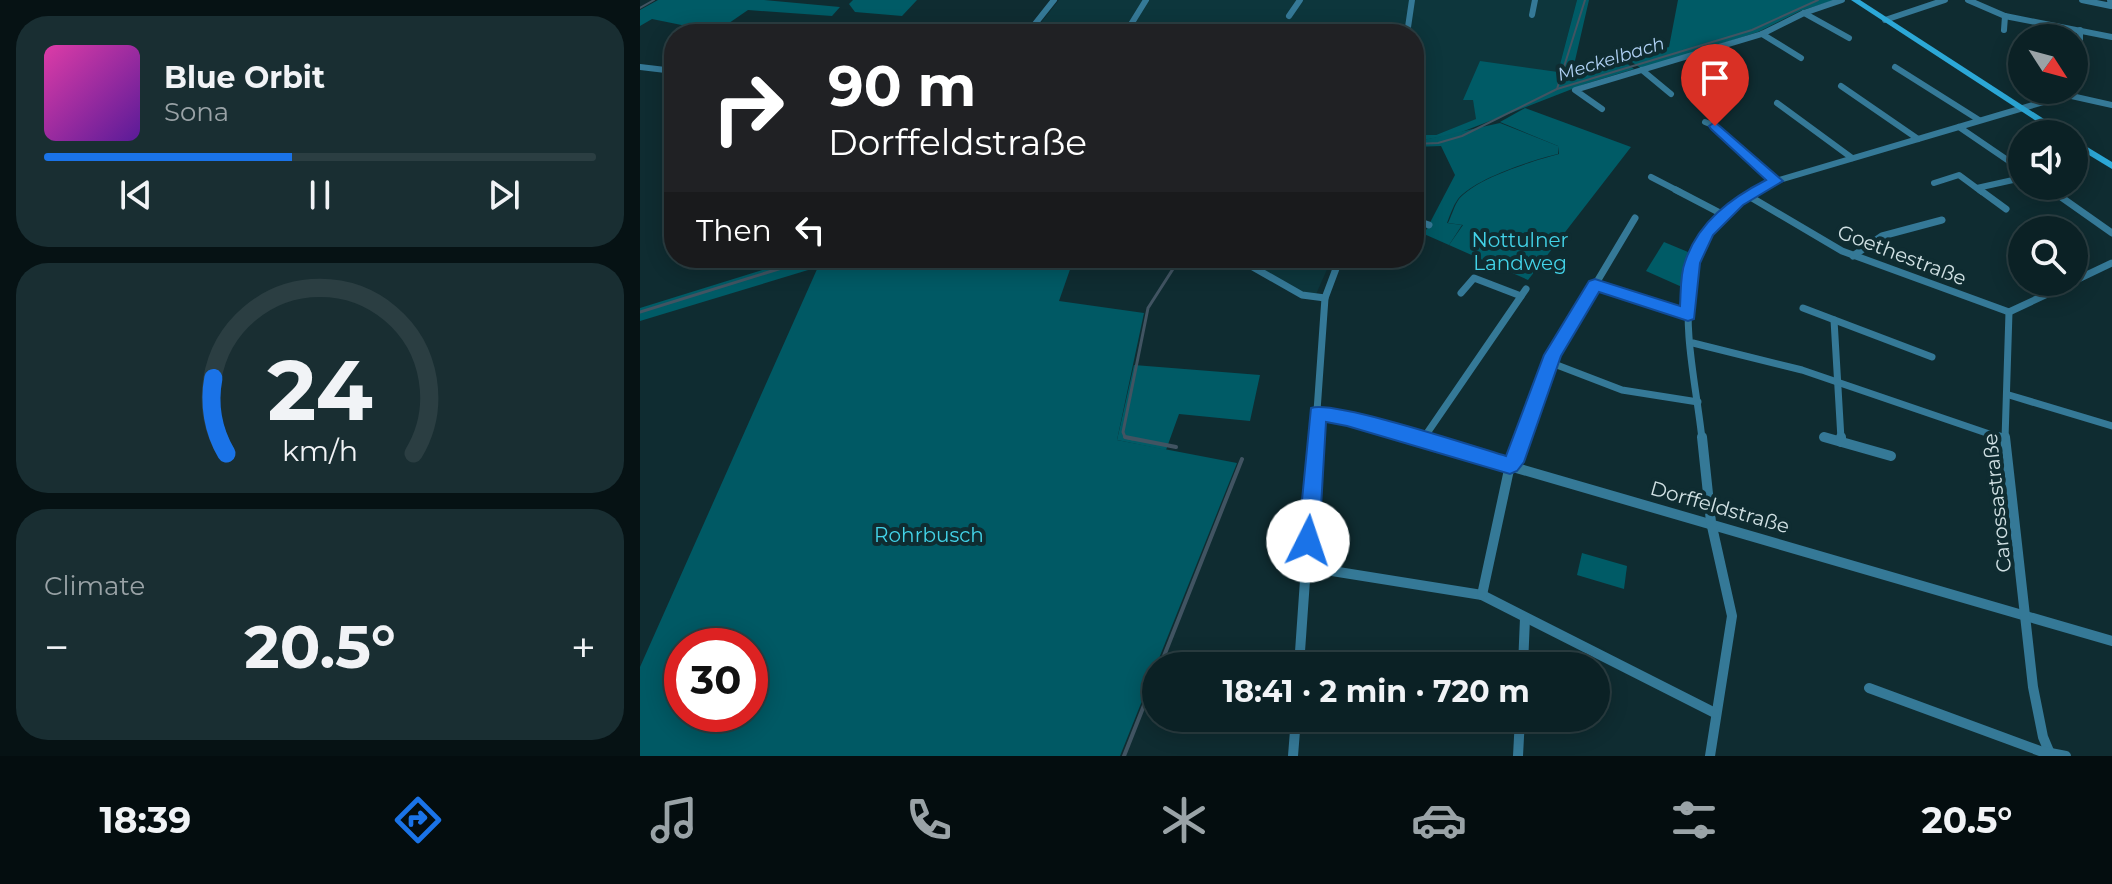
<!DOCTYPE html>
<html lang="en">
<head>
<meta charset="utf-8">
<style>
	:root { --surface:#0b2125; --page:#192e32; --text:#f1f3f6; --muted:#9aa3a7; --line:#2b3e42; --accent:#1a73e8 }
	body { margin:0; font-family:Montserrat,sans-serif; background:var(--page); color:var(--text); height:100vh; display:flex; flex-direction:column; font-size:30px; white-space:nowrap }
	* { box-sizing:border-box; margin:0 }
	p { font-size:26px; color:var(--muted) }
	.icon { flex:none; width:44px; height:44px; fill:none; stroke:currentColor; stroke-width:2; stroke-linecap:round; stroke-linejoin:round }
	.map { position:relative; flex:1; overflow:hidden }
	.sheet { display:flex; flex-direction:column; gap:16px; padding:16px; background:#061214; width:640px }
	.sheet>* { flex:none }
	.guide { position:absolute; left:24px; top:24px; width:760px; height:244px; border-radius:32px; box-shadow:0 4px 20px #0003,0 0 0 2px var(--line); background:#202124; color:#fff; overflow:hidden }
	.needle { width:52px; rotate:126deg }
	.controls { position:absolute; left:1368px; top:24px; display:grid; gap:16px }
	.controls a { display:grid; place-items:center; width:80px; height:80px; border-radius:50%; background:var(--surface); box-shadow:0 4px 20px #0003,0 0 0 2px var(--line); font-size:40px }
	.speed { position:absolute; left:24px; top:628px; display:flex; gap:16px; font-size:40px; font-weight:700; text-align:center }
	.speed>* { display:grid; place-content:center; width:104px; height:104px; border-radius:50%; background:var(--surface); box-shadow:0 4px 20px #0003,0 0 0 2px var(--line); line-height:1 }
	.speed .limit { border:12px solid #d22; background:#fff; color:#111 }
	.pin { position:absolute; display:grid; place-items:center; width:68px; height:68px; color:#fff; margin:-82px -34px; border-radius:50% 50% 50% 0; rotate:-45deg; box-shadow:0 0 8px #0007 }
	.pin .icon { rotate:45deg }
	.me { position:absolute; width:88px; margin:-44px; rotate:4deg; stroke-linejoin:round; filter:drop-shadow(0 0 6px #0008) }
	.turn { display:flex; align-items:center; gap:28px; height:168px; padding:0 32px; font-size:36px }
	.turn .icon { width:104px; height:104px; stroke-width:2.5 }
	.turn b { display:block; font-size:56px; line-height:68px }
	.then { display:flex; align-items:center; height:76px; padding:0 32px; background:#0003; gap:16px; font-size:30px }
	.big { font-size:60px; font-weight:700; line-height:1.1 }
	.sheet .widget { flex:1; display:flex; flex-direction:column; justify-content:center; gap:12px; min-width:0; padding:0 28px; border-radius:32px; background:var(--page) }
	.sheet .dial { align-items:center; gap:0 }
	.dial svg { height:208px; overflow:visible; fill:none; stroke:var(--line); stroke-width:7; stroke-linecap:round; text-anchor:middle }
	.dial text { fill:var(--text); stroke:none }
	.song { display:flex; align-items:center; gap:24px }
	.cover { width:96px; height:96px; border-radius:12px; background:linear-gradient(135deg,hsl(320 70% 55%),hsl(270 70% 35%)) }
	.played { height:8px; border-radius:4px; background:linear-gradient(90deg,var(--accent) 45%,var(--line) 45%) }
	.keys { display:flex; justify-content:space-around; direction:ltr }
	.heat { display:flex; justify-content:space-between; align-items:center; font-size:44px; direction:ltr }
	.trip { position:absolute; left:502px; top:652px; width:468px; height:80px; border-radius:40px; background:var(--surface); box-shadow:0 4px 20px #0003,0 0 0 2px var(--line); font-weight:700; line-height:80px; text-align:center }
	.dock { display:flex; height:128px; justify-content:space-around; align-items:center; background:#040d0f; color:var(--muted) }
	.dock .icon { width:56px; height:56px }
	.dock .current { color:var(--accent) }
	.dock b { font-size:36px; color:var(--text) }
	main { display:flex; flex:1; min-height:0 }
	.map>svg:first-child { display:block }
	.built { fill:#0d363c }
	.green { fill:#005b66 }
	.forest { fill:#005964; fill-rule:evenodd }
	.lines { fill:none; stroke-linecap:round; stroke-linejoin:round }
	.stream-far2 { stroke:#415462; stroke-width:2 }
	.stream-far1 { stroke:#415462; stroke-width:3 }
	.stream { stroke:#415462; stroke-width:4 }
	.street-far2 { stroke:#357997; stroke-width:6 }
	.street-far1 { stroke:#357997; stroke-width:7 }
	.street { stroke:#357997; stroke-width:10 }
	.secondary { fill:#2ca8d7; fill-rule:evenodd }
	.route { fill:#1a73e8; stroke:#114b97; stroke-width:2 }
	.labels { text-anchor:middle; stroke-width:8; stroke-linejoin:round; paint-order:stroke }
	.far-water-label { font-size:18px; font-style:italic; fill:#afd0f3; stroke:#0f2c31 }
	.park-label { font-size:20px; fill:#43d3e8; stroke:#0f2c31 }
	.street-label { font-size:20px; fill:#d1e1e4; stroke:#0f2c31 }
</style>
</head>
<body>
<main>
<section class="sheet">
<div class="widget">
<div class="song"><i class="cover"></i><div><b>Blue Orbit</b><p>Sona</p></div></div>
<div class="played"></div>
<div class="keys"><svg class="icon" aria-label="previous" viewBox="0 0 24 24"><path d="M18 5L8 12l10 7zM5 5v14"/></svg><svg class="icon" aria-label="pause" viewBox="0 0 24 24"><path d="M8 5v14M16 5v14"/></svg><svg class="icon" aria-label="next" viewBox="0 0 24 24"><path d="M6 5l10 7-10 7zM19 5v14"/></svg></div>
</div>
<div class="widget dial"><svg viewBox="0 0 100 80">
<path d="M14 69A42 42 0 1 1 86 69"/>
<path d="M14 69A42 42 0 0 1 9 40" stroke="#1a73e8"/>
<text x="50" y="56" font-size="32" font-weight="700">24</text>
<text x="50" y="72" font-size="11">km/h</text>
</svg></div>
<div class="widget"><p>Climate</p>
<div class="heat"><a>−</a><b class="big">20.5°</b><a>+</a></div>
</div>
</section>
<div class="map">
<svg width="1472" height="756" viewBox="0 0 1472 756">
	<rect width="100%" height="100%" fill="#0f2c31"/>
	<g class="built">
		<polygon points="419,0 937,0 918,72 824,100 833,100 837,119 796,135 774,135 774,34 392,34"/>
		<polygon points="603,258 692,258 674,299"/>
	</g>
	<g class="green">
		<polygon points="18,0 124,0 200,7 192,16 108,10 76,32 12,19 0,26 0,10"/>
		<polygon points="213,0 277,0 262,16 215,12 209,4"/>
		<polygon points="937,0 949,0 931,78 984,61 994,69 945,84 819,133 774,142 774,135 796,135 836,119 833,100 823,100 840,61 918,72"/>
		<polygon points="1038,0 1195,0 1160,11 1118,32 1002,69 989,60 1029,47"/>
		<path d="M885,108L991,147L888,280L809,245L823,225L808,223C812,215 814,206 819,199C836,178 893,161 919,154L918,146L860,122Z"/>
		<polygon points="1024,242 1048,252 1042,287 1006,271"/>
		<polygon points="161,258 193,258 178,267 0,321 0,308"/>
		<polygon points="494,365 620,375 610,421 539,414 526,450 477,440"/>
		<polygon points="942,553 987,566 984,589 937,575"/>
	</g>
	<g class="forest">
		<path d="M860,123L918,146V154C892,160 834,179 818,199C813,206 810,215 807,223L822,225L809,245L784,234L815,175L801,146L774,147V142Z"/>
		<path d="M193,258H434L419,301L504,313L477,440L597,463L480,756H0V667L178,267ZM42,646H110V714H42Z"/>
	</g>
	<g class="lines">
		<g class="stream-far2">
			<polyline points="0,8 14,0"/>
			<polyline points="917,89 945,0"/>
			<polyline points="774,144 798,143 822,136 917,89 1112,30 1178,0"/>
		</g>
		<g class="stream-far1">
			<polyline points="0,312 174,258"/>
			<polyline points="493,439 485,437 483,432 508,308 540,258"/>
		</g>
		<g class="stream">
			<polyline points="485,437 536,447"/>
			<polyline points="520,666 602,459"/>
			<polyline points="484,756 516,675"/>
		</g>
		<g class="street-far2">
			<polyline points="1328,0 1365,16"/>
			<polyline points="1442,0 1471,6 1470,0"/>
			<polyline points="1164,13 1209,38"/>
			<polyline points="892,15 895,0"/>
			<polyline points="649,16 660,0"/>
			<polyline points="1245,20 1305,0"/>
			<polyline points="1364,30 1365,16 1472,37"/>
			<polyline points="1440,30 1440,53"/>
			<polyline points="387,34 414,0"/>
			<polyline points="485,34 506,0"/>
			<polyline points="767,34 772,0"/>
			<polyline points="1122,34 1161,58"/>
			<polyline points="1067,51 1101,76"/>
			<polyline points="0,67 34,71"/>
			<polyline points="1255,67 1339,120"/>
			<polyline points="1002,70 1031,94"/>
			<polyline points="1201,86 1278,139"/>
			<polyline points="1137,103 1212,158"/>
			<polyline points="962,109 935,90 1122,34 1164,13 1202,0"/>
			<polyline points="1065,122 1075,126 1136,181"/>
			<polyline points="1319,127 1382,170"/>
			<polyline points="1011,177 1040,192"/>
			<polyline points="1294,183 1319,175 1342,192"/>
			<polyline points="1405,186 1413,192"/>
			<polyline points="1337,188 1382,178"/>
			<polyline points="1115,192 1136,181 1427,95 1472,105"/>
		</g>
		<g class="street-far1">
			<polyline points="1036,190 1082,214"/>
			<polyline points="1340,190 1366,209"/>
			<polyline points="1411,190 1472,233"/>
			<polyline points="1107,195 1202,251 1369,312"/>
			<polyline points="774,220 789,225"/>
			<polyline points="1213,256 1242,236 1302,220"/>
			<polyline points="597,258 662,295 685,298"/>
			<polyline points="1434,281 1472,263"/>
			<polyline points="955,285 995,218"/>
			<polyline points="821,293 834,278 881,296"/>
			<polyline points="1163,308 1292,357"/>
			<polyline points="1369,312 1433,282"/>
			<polyline points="1194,320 1201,439"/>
			<polyline points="1053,343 1162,370 1364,439"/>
			<polyline points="909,362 982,390 1058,402"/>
			<polyline points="1369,395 1472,426"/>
			<polyline points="677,413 707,418 777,439"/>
			<polyline points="1184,437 1189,439"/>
			<polyline points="675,439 685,298 700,258"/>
			<polyline points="783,439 886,289"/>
			<polyline points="883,439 912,355 955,285 1048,314"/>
			<path d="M1062,439C1052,347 1017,242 1119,190"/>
			<polyline points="1365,439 1369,312"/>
		</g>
		<g class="street">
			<polyline points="770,437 1472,641"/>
			<polyline points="1062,437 1071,522 1092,616 1070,756"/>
			<polyline points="1184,437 1251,456"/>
			<polyline points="1201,437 1201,442"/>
			<polyline points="1358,437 1365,439"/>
			<polyline points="1365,437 1393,687 1403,737 1411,756"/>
			<polyline points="782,440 784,437"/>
			<polyline points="667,567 842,595 1075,713"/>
			<polyline points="842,595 870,465 884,437"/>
			<polyline points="659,666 675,437"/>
			<polyline points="883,666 885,618"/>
			<polyline points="1229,688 1400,751 1426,756"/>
			<polyline points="653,756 656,718"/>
			<polyline points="878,756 880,718"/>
		</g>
		<g class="secondary">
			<polygon points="1211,0 1220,0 1427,134 1416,134"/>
			<polygon points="1434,139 1472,162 1472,169 1434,146"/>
		</g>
	</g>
	<path class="route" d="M1075,122L1143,181L1103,205L1073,235L1060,263L1054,319L1048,321L959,292L921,356L884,462L877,471L870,474L707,426L686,422L679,541L676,548L668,551L661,548L658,541L671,408C694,400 833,446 866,456L904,355L949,281L955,279L1040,306C1041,292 1040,275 1045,262C1058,222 1091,198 1126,180L1071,129L1069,126Z"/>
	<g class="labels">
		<g class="far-water-label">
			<text transform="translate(971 59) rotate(-17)" y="6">Meckelbach</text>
		</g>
		<g class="park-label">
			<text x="880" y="247">Nottulner<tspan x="880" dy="23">Landweg</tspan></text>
			<text x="289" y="542">Rohrbusch</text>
		</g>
		<g class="street-label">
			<text transform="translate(1262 255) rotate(21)" y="7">Goethestraße</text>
			<text transform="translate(1357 503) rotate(-96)" y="7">Carossastraße</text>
			<text transform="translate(1080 507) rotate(16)" y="7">Dorffeldstraße</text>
		</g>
	</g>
</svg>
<div class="controls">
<a><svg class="needle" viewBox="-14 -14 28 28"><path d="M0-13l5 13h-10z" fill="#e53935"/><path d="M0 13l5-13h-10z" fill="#9aa3a7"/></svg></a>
<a><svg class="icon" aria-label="sound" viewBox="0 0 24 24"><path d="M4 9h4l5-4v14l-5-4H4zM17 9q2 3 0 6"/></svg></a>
<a><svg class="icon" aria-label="search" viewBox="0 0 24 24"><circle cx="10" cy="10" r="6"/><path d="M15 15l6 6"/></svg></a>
</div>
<div class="speed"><div class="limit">30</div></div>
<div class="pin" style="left:1075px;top:126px;background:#d93025"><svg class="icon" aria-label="arrive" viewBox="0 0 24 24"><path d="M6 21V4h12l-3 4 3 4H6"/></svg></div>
<svg class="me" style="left:668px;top:541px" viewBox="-20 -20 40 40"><circle r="19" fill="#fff"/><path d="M0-13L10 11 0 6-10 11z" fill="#1a73e8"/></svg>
<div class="trip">18:41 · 2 min · 720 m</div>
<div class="guide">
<div class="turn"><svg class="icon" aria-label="right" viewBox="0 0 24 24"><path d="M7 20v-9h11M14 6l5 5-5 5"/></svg><div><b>90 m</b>Dorffeldstraße</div></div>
<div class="then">Then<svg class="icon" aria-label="left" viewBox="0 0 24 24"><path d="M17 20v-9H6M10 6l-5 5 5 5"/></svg></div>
</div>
</div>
</main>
<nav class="dock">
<b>18:39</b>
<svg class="icon current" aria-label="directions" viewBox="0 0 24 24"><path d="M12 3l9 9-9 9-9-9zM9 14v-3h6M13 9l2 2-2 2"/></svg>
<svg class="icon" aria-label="music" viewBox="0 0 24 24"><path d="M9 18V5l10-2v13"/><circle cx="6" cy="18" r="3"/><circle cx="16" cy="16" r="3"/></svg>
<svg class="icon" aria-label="phone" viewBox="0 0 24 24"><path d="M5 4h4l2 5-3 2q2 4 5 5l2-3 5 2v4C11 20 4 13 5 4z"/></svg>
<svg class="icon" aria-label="climate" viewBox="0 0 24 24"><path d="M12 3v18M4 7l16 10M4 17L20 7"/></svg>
<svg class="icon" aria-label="car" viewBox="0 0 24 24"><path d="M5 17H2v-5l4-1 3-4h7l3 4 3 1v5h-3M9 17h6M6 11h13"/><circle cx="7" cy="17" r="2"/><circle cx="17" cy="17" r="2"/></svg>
<svg class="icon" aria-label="filters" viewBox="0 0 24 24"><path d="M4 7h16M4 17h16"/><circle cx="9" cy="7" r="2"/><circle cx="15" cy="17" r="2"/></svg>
<b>20.5°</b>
</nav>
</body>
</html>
